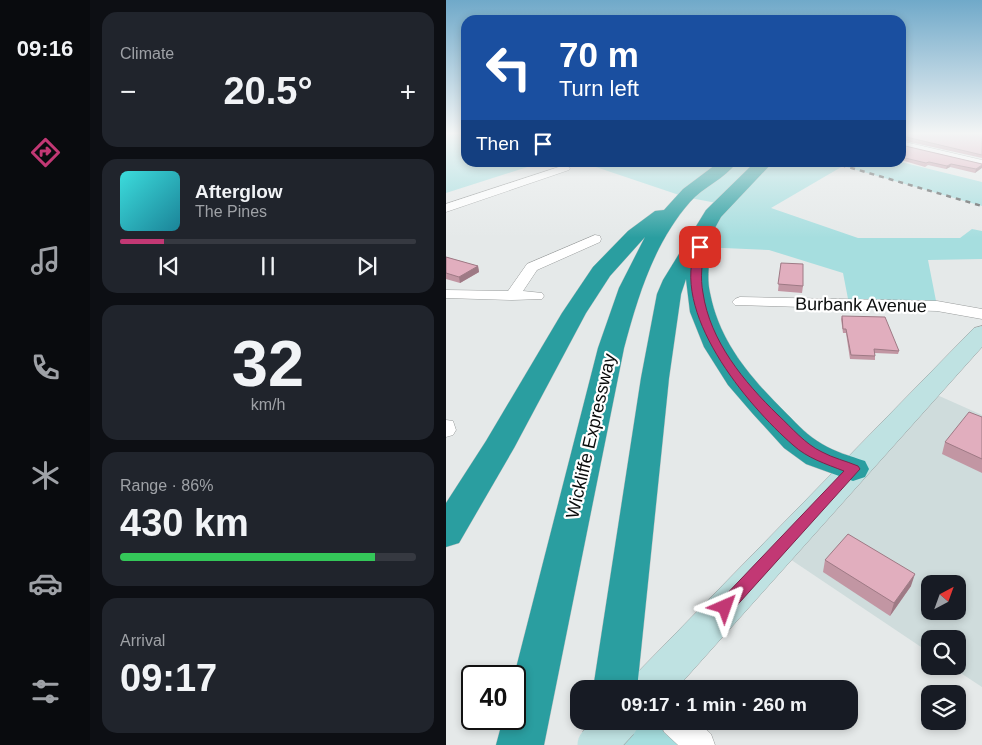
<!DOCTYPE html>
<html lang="en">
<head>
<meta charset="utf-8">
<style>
	:root { --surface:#171b24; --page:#20242c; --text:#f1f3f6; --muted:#9ea1a6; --line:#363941; --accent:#c23874 }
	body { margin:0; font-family:Helvetica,sans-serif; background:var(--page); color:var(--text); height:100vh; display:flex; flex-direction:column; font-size:19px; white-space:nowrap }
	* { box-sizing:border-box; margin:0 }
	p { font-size:16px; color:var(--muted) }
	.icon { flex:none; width:28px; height:28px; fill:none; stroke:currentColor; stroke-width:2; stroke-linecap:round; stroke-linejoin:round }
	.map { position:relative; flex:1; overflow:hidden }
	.drawer { display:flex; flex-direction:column; gap:12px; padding:12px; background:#0d0f14; width:356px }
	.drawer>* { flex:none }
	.hud { position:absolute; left:15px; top:15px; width:445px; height:152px; border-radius:15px; box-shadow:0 2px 8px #0003; background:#1a4fa0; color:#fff; overflow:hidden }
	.needle { width:32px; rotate:41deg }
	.tools { position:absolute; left:475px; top:575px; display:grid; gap:10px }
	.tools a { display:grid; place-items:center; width:45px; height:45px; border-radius:10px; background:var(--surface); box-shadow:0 2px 8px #0003; font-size:25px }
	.speed { position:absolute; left:15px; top:665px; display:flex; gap:10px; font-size:25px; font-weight:700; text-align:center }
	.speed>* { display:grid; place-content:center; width:65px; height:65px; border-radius:50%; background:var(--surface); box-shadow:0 2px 8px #0003; line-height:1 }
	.speed .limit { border:2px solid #111; border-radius:8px; background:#fff; color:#111 }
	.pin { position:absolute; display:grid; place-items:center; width:42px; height:42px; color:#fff; margin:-21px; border-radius:10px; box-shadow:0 2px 8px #0006 }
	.me { position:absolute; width:55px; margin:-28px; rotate:43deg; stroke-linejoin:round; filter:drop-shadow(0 0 4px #0008) }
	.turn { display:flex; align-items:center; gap:18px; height:105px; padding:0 15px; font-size:22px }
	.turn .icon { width:65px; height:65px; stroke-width:2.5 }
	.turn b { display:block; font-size:35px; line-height:42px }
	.then { display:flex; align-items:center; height:48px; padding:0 15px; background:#0003; gap:10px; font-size:19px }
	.big { font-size:38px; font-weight:700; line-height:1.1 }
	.drawer .card { flex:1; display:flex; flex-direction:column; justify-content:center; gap:8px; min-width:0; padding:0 18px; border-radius:15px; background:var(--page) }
	.drawer .dial { align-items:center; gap:0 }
	.dial b { font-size:65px; line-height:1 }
	.song { display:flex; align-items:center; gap:15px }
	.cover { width:60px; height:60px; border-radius:8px; background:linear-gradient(135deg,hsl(180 70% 55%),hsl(190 70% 35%)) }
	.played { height:5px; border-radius:2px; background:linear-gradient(90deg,var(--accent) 15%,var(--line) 15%) }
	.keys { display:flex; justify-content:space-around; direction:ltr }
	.heat { display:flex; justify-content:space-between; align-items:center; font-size:28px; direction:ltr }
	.charge { height:8px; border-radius:4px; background:linear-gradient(90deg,#34c759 86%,var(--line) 0) }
	.trip { position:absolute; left:124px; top:680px; width:288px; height:50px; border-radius:15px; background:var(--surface); box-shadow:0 2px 8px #0003; font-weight:700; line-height:50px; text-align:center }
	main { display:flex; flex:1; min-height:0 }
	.menu { display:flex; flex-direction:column; width:90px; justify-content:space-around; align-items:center; background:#090b0e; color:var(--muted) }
	.menu .icon { width:35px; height:35px }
	.menu .selected { color:var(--accent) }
	.menu b { font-size:22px; color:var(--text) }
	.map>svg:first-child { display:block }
	.built { fill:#cfdcdc; fill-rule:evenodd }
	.green { fill:#a6dedf }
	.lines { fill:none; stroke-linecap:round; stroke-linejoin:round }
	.street-casing { stroke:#999c9c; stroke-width:1 }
	.secondary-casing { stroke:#999c9c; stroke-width:1 }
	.highway-casing { stroke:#c4c5c5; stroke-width:1 }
	.street { fill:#fff; fill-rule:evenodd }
	.secondary { fill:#bfe2e2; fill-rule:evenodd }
	.highway { fill:#2a9ea0; fill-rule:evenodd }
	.rail { stroke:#595b5b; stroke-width:2.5; stroke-dasharray:5 5; stroke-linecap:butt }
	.secondary-bridge-casing { stroke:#999c9c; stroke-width:40; stroke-linecap:butt }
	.secondary-bridge { stroke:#bfe2e2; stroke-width:39 }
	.wall { fill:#c296a3 }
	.shaded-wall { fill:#9e7a85 }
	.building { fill:#e1aebe; stroke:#9e7a85 }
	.route { fill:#c23874; stroke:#7e244b }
	.labels { text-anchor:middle; stroke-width:4.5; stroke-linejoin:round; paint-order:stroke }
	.street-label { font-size:18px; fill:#0a0c0c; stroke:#fff }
</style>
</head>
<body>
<main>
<nav class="menu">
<b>09:16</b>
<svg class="icon selected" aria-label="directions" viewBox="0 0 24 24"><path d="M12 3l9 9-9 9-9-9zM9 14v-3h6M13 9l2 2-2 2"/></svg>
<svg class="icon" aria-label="music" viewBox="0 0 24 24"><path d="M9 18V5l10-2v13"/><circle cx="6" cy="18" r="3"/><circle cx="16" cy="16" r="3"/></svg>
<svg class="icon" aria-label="phone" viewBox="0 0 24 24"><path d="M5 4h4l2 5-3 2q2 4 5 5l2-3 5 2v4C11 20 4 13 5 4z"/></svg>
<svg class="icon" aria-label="climate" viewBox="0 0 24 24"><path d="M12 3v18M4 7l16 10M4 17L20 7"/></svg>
<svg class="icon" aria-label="car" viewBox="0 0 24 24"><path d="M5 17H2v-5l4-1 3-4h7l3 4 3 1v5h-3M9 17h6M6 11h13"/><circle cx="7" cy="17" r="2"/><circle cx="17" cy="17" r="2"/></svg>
<svg class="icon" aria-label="filters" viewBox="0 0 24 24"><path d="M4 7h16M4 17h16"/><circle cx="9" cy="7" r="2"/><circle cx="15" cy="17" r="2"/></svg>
</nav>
<section class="drawer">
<div class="card"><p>Climate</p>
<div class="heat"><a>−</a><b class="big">20.5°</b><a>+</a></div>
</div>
<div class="card">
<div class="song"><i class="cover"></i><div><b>Afterglow</b><p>The Pines</p></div></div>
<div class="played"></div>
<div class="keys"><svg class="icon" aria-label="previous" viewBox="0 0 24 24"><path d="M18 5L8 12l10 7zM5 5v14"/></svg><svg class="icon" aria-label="pause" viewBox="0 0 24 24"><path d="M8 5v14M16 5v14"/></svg><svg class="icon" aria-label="next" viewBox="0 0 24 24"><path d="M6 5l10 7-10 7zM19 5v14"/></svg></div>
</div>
<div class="card dial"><b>32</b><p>km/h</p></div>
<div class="card"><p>Range · 86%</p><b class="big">430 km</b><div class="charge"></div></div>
<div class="card"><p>Arrival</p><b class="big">09:17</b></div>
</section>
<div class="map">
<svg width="536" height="745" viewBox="0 0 536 745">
	<rect width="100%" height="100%" fill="#e5e9e9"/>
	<path class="built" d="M482,391L536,415V687L504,666H511V639H484V653L332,551ZM484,584H511V611H484Z"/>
	<g class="green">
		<polygon points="0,133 20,133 20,162 94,163 0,193"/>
		<polygon points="455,162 536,182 536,206 397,166 325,208 412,238 514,238 526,229 536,231 536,259 482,260 491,306 403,304 397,273 323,250 254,247 276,204 239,197 138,163"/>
		<polygon points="170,721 229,721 254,745 161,745"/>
	</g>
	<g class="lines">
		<defs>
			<g id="street">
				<polygon points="455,141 536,160 536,166 455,147"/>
				<polygon points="119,165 124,168 123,170 0,212 0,204"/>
				<polygon points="149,235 154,236 155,239 154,242 91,270 77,291 96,293 98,296 96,299 66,300 0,298 0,290 62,291 81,264"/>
				<polygon points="294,297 491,301 536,309 536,319 491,311 289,305 286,302 289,299"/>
				<polygon points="0,420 7,421 10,430 7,435 0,437"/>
				<polygon points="214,721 251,721 265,734 269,745 232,745 218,732"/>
			</g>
			<polygon id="secondary" points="536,326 536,347 230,689 183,689 189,675 528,328"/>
			<g id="highway">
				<path d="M273,162H291C279,179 257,187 244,202C208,243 192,296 178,348L98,745H50L57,719H69L68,676L152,348L173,288L199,237L164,276L140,313L68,448L13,543L0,547V503L40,441L116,313L147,267L182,231L209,211L218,210L237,189Z"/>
				<path d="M309,162H327L275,217L264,237L266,240C264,258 260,276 264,293C274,344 306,379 341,414C352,425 362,436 376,444C389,452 404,456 419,461L423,469L419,477L407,481L360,464L338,448L307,414L282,385L258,347L244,312L240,279L235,294L223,378L191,689H147L195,378L211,294L217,280L260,210Z"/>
			</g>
		</defs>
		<use href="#street" class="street-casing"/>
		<use href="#secondary" class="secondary-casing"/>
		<use href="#highway" class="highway-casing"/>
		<use href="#street" class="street"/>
		<use href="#secondary" class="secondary"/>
		<use href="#highway" class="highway"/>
		<polyline class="rail" points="385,162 536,206"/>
		<defs>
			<polyline id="secondary-bridge" points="151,745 173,721"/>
		</defs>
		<use href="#secondary-bridge" class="secondary-bridge-casing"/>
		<use href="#secondary-bridge" class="secondary-bridge"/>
	</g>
	<g class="wall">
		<polygon points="455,133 536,133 536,158 455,140"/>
		<polygon points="455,145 536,164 529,173 504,167 500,169 482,165 479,167 455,160"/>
		<polygon points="0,257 32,266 33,272 14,283 0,279"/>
		<polygon points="335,263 357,286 356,293 332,291"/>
		<polygon points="396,316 453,351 452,354 429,353 429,360 404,359 400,333 397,333 395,319"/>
		<polygon points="536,417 536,473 496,454 499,442"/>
		<polygon points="379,560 465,586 444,616 377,572"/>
	</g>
	<g class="shaded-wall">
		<polygon points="505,164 504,167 500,169 501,166"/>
		<polygon points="536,165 536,168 529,173 530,169"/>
		<polygon points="32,266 33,272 14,283 13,277"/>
		<polygon points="469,574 465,586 444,616 448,603"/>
	</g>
	<g class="building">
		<polygon points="455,133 536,133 536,155 456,136 455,137"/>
		<polygon points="455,145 536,164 536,165 530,169 505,164 501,166 483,162 480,163 455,157"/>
		<polygon points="0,257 32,266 13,277 0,273"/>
		<polygon points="335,263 357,264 357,286 332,284"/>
		<polygon points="396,316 439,317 453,351 428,349 429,356 405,355 400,329 397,329"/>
		<polygon points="523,412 536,417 536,459 499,442"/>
		<polygon points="402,534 469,574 448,603 379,560"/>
	</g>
	<linearGradient id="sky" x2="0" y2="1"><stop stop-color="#70a9c9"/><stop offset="0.56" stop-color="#f3f5f5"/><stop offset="1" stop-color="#f3f5f5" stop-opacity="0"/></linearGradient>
	<rect width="536" height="238" fill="url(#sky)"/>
	<path class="route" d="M251,245L259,247C256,262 254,278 257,293C264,341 298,382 332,415C346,428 359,444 376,452C387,458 400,461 412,466L414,469L285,612L279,614L273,612L271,607L273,602L398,471C380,464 361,458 347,445C301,405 222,311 251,245Z"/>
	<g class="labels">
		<g class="street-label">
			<text transform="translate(415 305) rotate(1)" y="6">Burbank Avenue</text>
			<text transform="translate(145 436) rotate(-77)" y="6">Wickliffe Expressway</text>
		</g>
	</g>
</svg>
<div class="tools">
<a><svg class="needle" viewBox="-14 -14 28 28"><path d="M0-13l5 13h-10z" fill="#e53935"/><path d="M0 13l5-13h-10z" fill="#9ea1a6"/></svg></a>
<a><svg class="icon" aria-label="search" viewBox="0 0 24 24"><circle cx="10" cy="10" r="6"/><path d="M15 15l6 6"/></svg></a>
<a><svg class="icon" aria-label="layers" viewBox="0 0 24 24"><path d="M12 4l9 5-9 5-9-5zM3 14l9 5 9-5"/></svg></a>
</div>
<div class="speed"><div class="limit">40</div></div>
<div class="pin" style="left:254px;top:247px;background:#d93025"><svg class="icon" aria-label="arrive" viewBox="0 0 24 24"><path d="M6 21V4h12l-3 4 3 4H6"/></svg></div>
<svg class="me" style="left:279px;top:607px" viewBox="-20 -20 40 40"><path d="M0-17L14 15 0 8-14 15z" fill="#c23874" stroke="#fff" stroke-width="4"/></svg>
<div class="trip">09:17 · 1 min · 260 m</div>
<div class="hud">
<div class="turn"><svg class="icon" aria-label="left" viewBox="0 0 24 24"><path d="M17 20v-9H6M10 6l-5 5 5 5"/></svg><div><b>70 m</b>Turn left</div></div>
<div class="then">Then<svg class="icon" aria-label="arrive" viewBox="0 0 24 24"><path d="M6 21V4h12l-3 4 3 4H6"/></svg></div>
</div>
</div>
</main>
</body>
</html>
